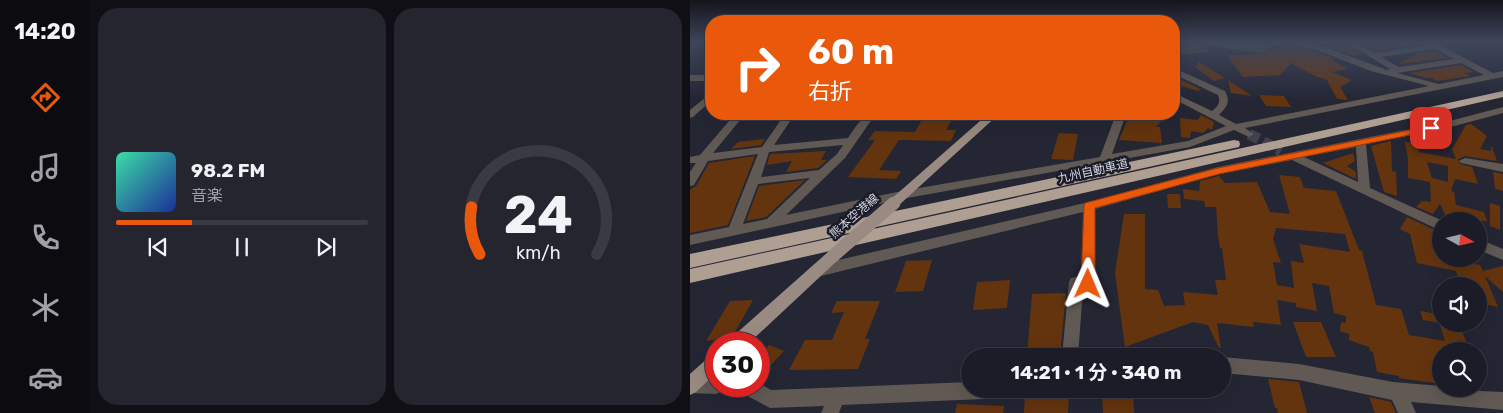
<!DOCTYPE html>
<html lang="ja">
<head>
<meta charset="utf-8">
<style>
	:root { --surface:#1b1c27; --page:#24252f; --text:#f1f3f6; --muted:#a0a1a7; --line:#393a44; --accent:#ea580c }
	body { margin:0; font-family:Rubik,"Noto Sans JP",sans-serif; background:var(--page); color:var(--text); height:100vh; display:flex; flex-direction:column; font-size:19px; white-space:nowrap }
	* { box-sizing:border-box; margin:0 }
	p { font-size:16px; color:var(--muted) }
	.icon { flex:none; width:28px; height:28px; fill:none; stroke:currentColor; stroke-width:2; stroke-linecap:round; stroke-linejoin:round }
	.map { position:relative; flex:1; overflow:hidden }
	.details { display:flex; flex-direction:column; gap:8px; padding:8px; background:#0f0f15; width:600px }
	.details>* { flex:none }
	.top-card { position:absolute; left:15px; top:15px; width:475px; height:105px; border-radius:20px; box-shadow:0 5px 20px #0002,0 0 0 1px var(--line); background:#ea580c; color:#fff; overflow:hidden }
	.needle { width:32px; rotate:98deg }
	.fabs { position:absolute; left:742px; top:212px; display:grid; gap:10px }
	.fabs a { display:grid; place-items:center; width:55px; height:55px; border-radius:50%; background:var(--surface); box-shadow:0 5px 20px #0002,0 0 0 1px var(--line); font-size:25px }
	.speed { position:absolute; left:15px; top:332px; display:flex; gap:10px; font-size:25px; font-weight:700; text-align:center }
	.speed>* { display:grid; place-content:center; width:65px; height:65px; border-radius:50%; background:var(--surface); box-shadow:0 5px 20px #0002,0 0 0 1px var(--line); line-height:1 }
	.speed .limit { border:8px solid #d22; background:#fff; color:#111 }
	.pin { position:absolute; display:grid; place-items:center; width:42px; height:42px; color:#fff; margin:-21px; border-radius:10px; box-shadow:0 2px 8px #0006 }
	.me { position:absolute; width:55px; margin:-28px; rotate:1deg; stroke-linejoin:round; filter:drop-shadow(0 0 4px #0008) }
	.turn { display:flex; align-items:center; gap:18px; height:105px; padding:0 20px; font-size:22px }
	.turn .icon { width:65px; height:65px; stroke-width:2.5 }
	.turn b { display:block; font-size:35px; line-height:42px }
	.details .card { flex:1; display:flex; flex-direction:column; justify-content:center; gap:8px; min-width:0; padding:0 18px; border-radius:20px; background:var(--page) }
	.details .dial { align-items:center; gap:0 }
	.dial svg { height:130px; overflow:visible; fill:none; stroke:var(--line); stroke-width:7; stroke-linecap:round; text-anchor:middle }
	.dial text { fill:var(--text); stroke:none }
	.song { display:flex; align-items:center; gap:15px }
	.cover { width:60px; height:60px; border-radius:8px; background:linear-gradient(135deg,hsl(160 70% 55%),hsl(230 70% 35%)) }
	.played { height:5px; border-radius:2px; background:linear-gradient(90deg,var(--accent) 30%,var(--line) 30%) }
	.keys { display:flex; justify-content:space-around; direction:ltr }
	.details .tiles { flex:1; display:grid; gap:8px; grid-template-columns:repeat(2,1fr) }
	.trip { position:absolute; left:271px; top:348px; width:270px; height:50px; border-radius:25px; background:var(--surface); box-shadow:0 5px 20px #0002,0 0 0 1px var(--line); font-weight:700; line-height:50px; text-align:center }
	main { display:flex; flex:1; min-height:0 }
	.tabs { display:flex; flex-direction:column; width:90px; justify-content:space-around; align-items:center; background:#0b0b10; color:var(--muted) }
	.tabs .icon { width:35px; height:35px }
	.tabs .active { color:var(--accent) }
	.tabs b { font-size:22px; color:var(--text) }
	.map>svg:first-child { display:block }
	.forest { fill:#425923 }
	.building { fill:#64340e; fill-rule:evenodd }
	.lines { fill:none; stroke-linecap:round; stroke-linejoin:round }
	.minor-tunnel { stroke:#3f414e; stroke-width:11; stroke-dasharray:11 5; stroke-linecap:butt }
	.minor { fill:#605954; fill-rule:evenodd }
	.major { fill:#998b81; fill-rule:evenodd }
	.highway { fill:#af9f92; fill-rule:evenodd }
	.major-bridge { stroke:#998b81; stroke-width:13 }
	.route { fill:#ea580c; stroke:#983908 }
	.labels { text-anchor:middle; stroke-width:5; stroke-linejoin:round; paint-order:stroke }
	.street-label { font-size:12px; fill:#d5d7e0; stroke:#1b1c2a }
</style>
</head>
<body>
<main>
<nav class="tabs">
<b>14:20</b>
<svg class="icon active" aria-label="directions" viewBox="0 0 24 24"><path d="M12 3l9 9-9 9-9-9zM9 14v-3h6M13 9l2 2-2 2"/></svg>
<svg class="icon" aria-label="music" viewBox="0 0 24 24"><path d="M9 18V5l10-2v13"/><circle cx="6" cy="18" r="3"/><circle cx="16" cy="16" r="3"/></svg>
<svg class="icon" aria-label="phone" viewBox="0 0 24 24"><path d="M5 4h4l2 5-3 2q2 4 5 5l2-3 5 2v4C11 20 4 13 5 4z"/></svg>
<svg class="icon" aria-label="climate" viewBox="0 0 24 24"><path d="M12 3v18M4 7l16 10M4 17L20 7"/></svg>
<svg class="icon" aria-label="car" viewBox="0 0 24 24"><path d="M5 17H2v-5l4-1 3-4h7l3 4 3 1v5h-3M9 17h6M6 11h13"/><circle cx="7" cy="17" r="2"/><circle cx="17" cy="17" r="2"/></svg>
</nav>
<section class="details">
<div class="tiles">
<div class="card">
<div class="song"><i class="cover"></i><div><b>98.2 FM</b><p>音楽</p></div></div>
<div class="played"></div>
<div class="keys"><svg class="icon" aria-label="previous" viewBox="0 0 24 24"><path d="M18 5L8 12l10 7zM5 5v14"/></svg><svg class="icon" aria-label="pause" viewBox="0 0 24 24"><path d="M8 5v14M16 5v14"/></svg><svg class="icon" aria-label="next" viewBox="0 0 24 24"><path d="M6 5l10 7-10 7zM19 5v14"/></svg></div>
</div>
<div class="card dial"><svg viewBox="0 0 100 80">
<path d="M14 69A42 42 0 1 1 86 69"/>
<path d="M14 69A42 42 0 0 1 9 40" stroke="#ea580c"/>
<text x="50" y="56" font-size="32" font-weight="700">24</text>
<text x="50" y="72" font-size="11">km/h</text>
</svg></div>
</div>
</section>
<div class="map">
<svg width="813" height="413" viewBox="0 0 813 413">
	<rect width="100%" height="100%" fill="#242634"/>
	<polygon class="forest" points="484,42 591,42 573,52 562,52 515,45 518,52 494,54 484,51"/>
	<g class="building">
		<polygon points="620,42 641,42 648,46 656,45 672,54 664,56 633,44"/>
		<polygon points="674,42 732,42 733,44 685,51 670,43"/>
		<polygon points="595,45 626,52 646,59 642,60 657,69 642,72 662,80 650,87 658,100 647,99 637,80 625,76 601,63 590,75 553,77 537,55 562,55 595,47 592,46"/>
		<polygon points="745,51 758,58 708,64 729,53"/>
		<polygon points="508,62 535,78 524,81 505,67"/>
		<polygon points="771,65 784,72 774,73 780,76 747,81 742,78 735,78 719,73"/>
		<polygon points="484,76 510,89 508,91 484,84"/>
		<polygon points="538,80 562,96 541,93"/>
		<polygon points="569,95 594,96 601,107 576,106"/>
		<polygon points="235,114 265,114 256,130 266,130 261,141 209,140 189,170 211,171 206,179 158,177 185,140 178,140 185,131 225,132"/>
		<polygon points="449,114 476,116 466,127 470,127 472,143 429,140 438,119 457,121"/>
		<polygon points="511,115 524,122 522,130 518,128 513,133 501,131 500,138 491,137 490,118 508,120"/>
		<path d="M781,124L797,136L790,149L801,151V145L807,161L775,156L768,159L770,164L782,167L788,184L765,179L761,191L764,192L766,205L794,212L797,221H770L771,218H757L750,204L743,214L726,207L732,201L741,202L740,182L718,178V159L715,142L727,144L729,152L766,159L762,149L776,125ZM737,162L758,166V182L742,178Z"/>
		<polygon points="369,133 388,134 383,160 361,159"/>
		<polygon points="75,139 71,145 41,149 48,142"/>
		<polygon points="701,141 702,171 706,172 707,196 694,192 681,146"/>
		<polygon points="136,151 131,160 137,160 128,168 96,172 102,161 77,165 80,154"/>
		<polygon points="663,153 665,161 657,166 666,172 666,179 633,163"/>
		<polygon points="65,156 38,225 0,233 0,190 6,186 19,163"/>
		<polygon points="800,171 813,174 813,191 805,189 803,172"/>
		<path d="M589,175L610,177L614,188L646,191L669,250L672,251L686,305L711,309L719,335L755,341L750,325L772,330L776,342L767,340L771,351H751V384L709,378V376L687,372L683,352L680,351L679,347L659,340V334L650,331L651,322L656,323V316L644,313L639,286L622,283L627,311L606,307V303L587,300L591,325L563,322L564,327L527,323L531,348H529L518,325L503,322L435,347L425,273L434,214H455V289L468,290L474,306L495,305L493,292L528,295L525,280H536L532,248H530L528,236L526,207H515L514,201L494,199L493,189L509,191L510,181L529,176L535,183L567,182L580,212L600,214ZM586,228L655,234L660,252L609,244L614,263L601,261L604,288L587,285L583,262L591,263L583,239Z"/>
		<polygon points="115,180 76,217 56,221 69,186"/>
		<polygon points="477,194 490,194 491,208 478,208"/>
		<polygon points="800,203 810,206 810,230 800,226"/>
		<polygon points="717,217 751,233 750,240 751,259 790,265 793,271 813,266 813,292 795,276 808,307 789,303 789,286 771,286 766,271 727,263 720,234 710,229"/>
		<polygon points="242,260 233,291 205,292 216,261"/>
		<polygon points="320,280 317,308 283,310 287,282"/>
		<polygon points="376,293 370,356 337,356 342,294"/>
		<polygon points="63,300 45,332 39,337 16,341 40,301"/>
		<polygon points="147,301 190,301 175,339 180,339 168,369 99,370 115,340 142,340 154,312 141,313"/>
		<polygon points="730,311 747,314 751,323 733,320"/>
		<polygon points="603,322 631,322 646,357 616,357"/>
		<polygon points="79,345 94,351 69,378 69,356"/>
		<polygon points="578,379 609,382 617,413 588,413 587,408 585,408"/>
		<polygon points="412,389 443,389 444,413 413,413"/>
		<polygon points="379,393 378,413 334,413 335,395"/>
		<polygon points="679,397 701,402 706,413 685,413"/>
		<polygon points="267,404 314,406 313,413 265,413"/>
	</g>
	<g class="lines">
		<polyline class="minor-tunnel" points="559,134 591,151"/>
		<g class="minor">
			<path d="M589,42H608L632,46L697,70L700,69L655,42H665L685,53L738,45L734,42H744L803,73L813,71V77L555,128L564,134L559,137L544,130L500,147L212,199L0,245V235L39,227L68,154L18,161L4,185L0,186V172L6,163H0V157L10,155L45,114H55L23,153L72,147L95,114H105L84,145L158,138C169,122 172,113 194,114L180,122L155,158L96,215L212,191L410,157L426,114H436L422,154L498,141L536,126L484,99V93L522,111C528,106 531,103 528,95L484,74V68L535,91C541,102 537,107 529,115L546,124L739,86L681,71L627,50ZM745,49L764,59L709,67L691,57ZM771,63L794,75L749,84L707,73ZM153,145L147,154L129,170L71,177L79,152ZM120,178L77,219L53,224L68,184Z"/>
			<rect x="0" y="75" width="21" height="6"/>
			<polygon points="21,93 21,101 3,117 0,118 0,110"/>
			<path d="M813,107V113L757,128L676,144L680,188L753,221L751,231L602,160L529,174L405,209V283L403,287L393,289L388,356H372L379,282L381,278L391,276L393,212L127,277L122,275L120,271L122,267L127,265L399,202L528,167L756,122ZM666,147L668,182L614,157Z"/>
			<polygon points="775,158 813,164 813,172 771,163 769,161"/>
			<polygon points="789,239 813,249 813,260 789,250"/>
			<polygon points="532,357 609,364 703,382 751,386 751,389 813,392 813,410 721,402 726,413 708,413 702,400 609,380 532,373"/>
			<polygon points="0,375 26,376 26,386 34,386 32,391 26,394 0,393"/>
			<polygon points="280,382 280,389 326,389 323,395 317,398 152,405 149,413 131,413 134,406 80,408 50,392 47,386 69,386 69,383 81,390"/>
		</g>
		<g class="major">
			<polygon points="298,114 309,114 208,206 200,206 198,203 200,200"/>
			<polygon points="143,251 148,252 150,256 148,260 58,344 38,344 40,339 138,252"/>
			<polygon points="26,354 26,373 6,392 0,395 0,374 20,356"/>
		</g>
		<g class="highway">
			<polygon points="813,91 813,97 0,283 0,269"/>
			<polygon points="544,140 549,141 550,144 549,147 0,268 0,254"/>
		</g>
		<polyline class="major-bridge" points="143,256 204,203"/>
	</g>
	<linearGradient id="sky" x2="0" y2="1"><stop stop-color="#14151d"/><stop offset="0.42" stop-color="#3f475c"/><stop offset="1" stop-color="#3f475c" stop-opacity="0"/></linearGradient>
	<rect width="813" height="100" fill="url(#sky)"/>
	<polygon class="route" points="741,126 744,127 744,130 529,174 405,208 405,284 403,287 398,289 393,287 391,284 394,206 395,203 528,168"/>
	<g class="labels">
		<g class="street-label">
			<text transform="translate(403 171) rotate(-13)" y="4">九州自動車道</text>
			<text transform="translate(164 216) rotate(-41)" y="4">熊本空港線</text>
		</g>
	</g>
</svg>
<div class="fabs">
<a><svg class="needle" viewBox="-14 -14 28 28"><path d="M0-13l5 13h-10z" fill="#e53935"/><path d="M0 13l5-13h-10z" fill="#a0a1a7"/></svg></a>
<a><svg class="icon" aria-label="sound" viewBox="0 0 24 24"><path d="M4 9h4l5-4v14l-5-4H4zM17 9q2 3 0 6"/></svg></a>
<a><svg class="icon" aria-label="search" viewBox="0 0 24 24"><circle cx="10" cy="10" r="6"/><path d="M15 15l6 6"/></svg></a>
</div>
<div class="speed"><div class="limit">30</div></div>
<div class="pin" style="left:741px;top:128px;background:#d93025"><svg class="icon" aria-label="arrive" viewBox="0 0 24 24"><path d="M6 21V4h12l-3 4 3 4H6"/></svg></div>
<svg class="me" style="left:398px;top:284px" viewBox="-20 -20 40 40"><path d="M0-17L14 15 0 8-14 15z" fill="#ea580c" stroke="#fff" stroke-width="4"/></svg>
<div class="trip">14:21 · 1 分 · 340 m</div>
<div class="top-card">
<div class="turn"><svg class="icon" aria-label="right" viewBox="0 0 24 24"><path d="M7 20v-9h11M14 6l5 5-5 5"/></svg><div><b>60 m</b>右折</div></div>
</div>
</div>
</main>
</body>
</html>
